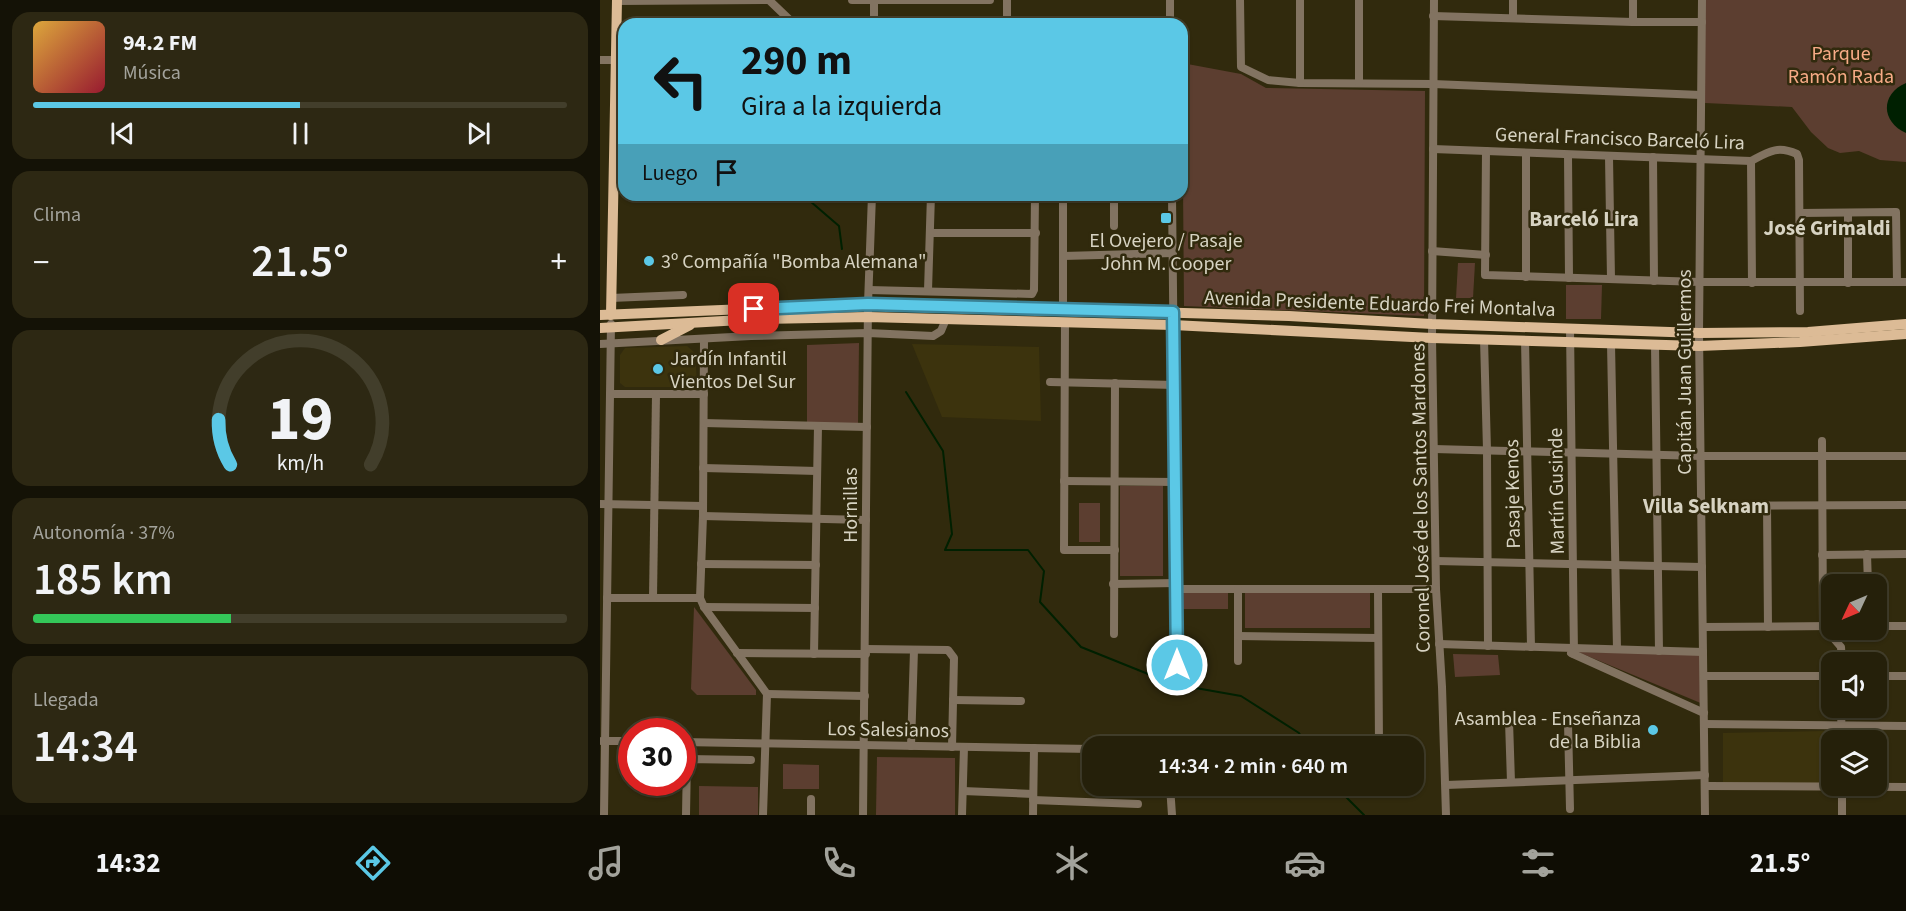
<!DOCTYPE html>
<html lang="es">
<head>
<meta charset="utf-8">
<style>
	:root { --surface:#25200a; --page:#2d2813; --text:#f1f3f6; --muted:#a3a39c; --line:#423e2b; --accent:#5bc8e6 }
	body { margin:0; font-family:"Source Sans 3",sans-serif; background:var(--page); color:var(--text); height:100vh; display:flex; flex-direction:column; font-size:22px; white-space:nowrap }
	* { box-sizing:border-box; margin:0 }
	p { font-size:20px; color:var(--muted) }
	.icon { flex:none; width:33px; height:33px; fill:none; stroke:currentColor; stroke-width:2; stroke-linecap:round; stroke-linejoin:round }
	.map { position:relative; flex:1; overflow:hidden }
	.sheet { display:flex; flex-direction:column; gap:12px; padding:12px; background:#141206; width:600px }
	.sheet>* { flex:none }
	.hud { position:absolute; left:18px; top:18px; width:570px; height:183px; border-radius:18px; box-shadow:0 2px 4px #0004,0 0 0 2px var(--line); background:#5bc8e6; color:#111; overflow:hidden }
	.needle { width:39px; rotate:226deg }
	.buttons { position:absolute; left:1221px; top:574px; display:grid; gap:12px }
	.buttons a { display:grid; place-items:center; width:66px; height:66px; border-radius:12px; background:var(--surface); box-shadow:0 2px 4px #0004,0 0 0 2px var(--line); font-size:30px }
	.speed { position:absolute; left:18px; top:718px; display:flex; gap:12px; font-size:30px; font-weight:700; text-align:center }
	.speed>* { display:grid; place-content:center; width:78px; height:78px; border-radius:50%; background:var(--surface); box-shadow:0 2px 4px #0004,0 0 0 2px var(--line); line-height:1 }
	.speed .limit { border:9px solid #d22; background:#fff; color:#111 }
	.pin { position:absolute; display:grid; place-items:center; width:51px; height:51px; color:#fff; margin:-26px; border-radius:12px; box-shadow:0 3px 9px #0006 }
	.me { position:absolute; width:66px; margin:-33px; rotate:0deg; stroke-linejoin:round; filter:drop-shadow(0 0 4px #0008) }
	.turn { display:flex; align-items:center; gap:21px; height:126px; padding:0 24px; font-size:27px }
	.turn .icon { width:78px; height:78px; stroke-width:2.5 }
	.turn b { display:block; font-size:42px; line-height:51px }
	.then { display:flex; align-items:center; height:57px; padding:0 24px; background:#0003; gap:12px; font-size:22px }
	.big { font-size:45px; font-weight:600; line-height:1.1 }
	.sheet .tile { flex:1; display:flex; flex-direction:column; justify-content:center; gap:9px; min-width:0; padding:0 21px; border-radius:18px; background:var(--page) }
	.sheet .dial { align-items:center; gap:0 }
	.dial svg { height:156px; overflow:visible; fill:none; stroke:var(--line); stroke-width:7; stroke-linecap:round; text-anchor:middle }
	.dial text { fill:var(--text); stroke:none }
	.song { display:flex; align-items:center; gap:18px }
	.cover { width:72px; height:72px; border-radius:9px; background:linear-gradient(135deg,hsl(40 70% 55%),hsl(350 70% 35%)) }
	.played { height:6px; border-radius:3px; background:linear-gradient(90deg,var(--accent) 50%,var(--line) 50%) }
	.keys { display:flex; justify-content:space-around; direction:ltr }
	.heat { display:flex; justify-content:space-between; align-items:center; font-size:33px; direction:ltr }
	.charge { height:9px; border-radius:4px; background:linear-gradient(90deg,#34c759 37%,var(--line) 0) }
	.trip { position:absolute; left:482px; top:736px; width:342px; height:60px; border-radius:18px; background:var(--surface); box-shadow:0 2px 4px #0004,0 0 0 2px var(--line); font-weight:600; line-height:60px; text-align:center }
	.tab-bar { display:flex; height:96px; justify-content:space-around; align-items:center; background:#0f0d04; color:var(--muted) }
	.tab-bar .icon { width:42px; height:42px }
	.tab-bar .current { color:var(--accent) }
	.tab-bar b { font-size:27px; color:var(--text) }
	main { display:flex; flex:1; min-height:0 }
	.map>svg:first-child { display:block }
	.built { fill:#3c330d }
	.green { fill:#5c3e30 }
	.water { fill:#002001 }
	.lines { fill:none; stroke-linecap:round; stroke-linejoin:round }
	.stream { stroke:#002001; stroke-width:2 }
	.minor { stroke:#827361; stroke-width:8 }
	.major { stroke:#dcbb96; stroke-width:10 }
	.route-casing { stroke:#3b8296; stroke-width:15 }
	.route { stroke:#5bc8e6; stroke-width:10 }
	.poi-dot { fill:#5bc8e6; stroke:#312a0d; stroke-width:2 }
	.labels { text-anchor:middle; stroke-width:5; stroke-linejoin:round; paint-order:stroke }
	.park-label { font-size:20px; fill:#f7ab86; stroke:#312a0d }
	.street-label { font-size:20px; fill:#d7d3c2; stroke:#312a0d }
	.poi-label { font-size:20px; fill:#d7d3c2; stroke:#312a0d; text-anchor:start }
	.neighbourhood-label { font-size:21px; font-weight:bold; fill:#d7d3c2; stroke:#312a0d }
</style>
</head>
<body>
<main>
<section class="sheet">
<div class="tile">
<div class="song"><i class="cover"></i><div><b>94.2 FM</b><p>Música</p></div></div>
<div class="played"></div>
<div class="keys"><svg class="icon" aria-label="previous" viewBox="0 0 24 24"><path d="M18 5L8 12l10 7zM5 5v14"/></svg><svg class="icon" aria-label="pause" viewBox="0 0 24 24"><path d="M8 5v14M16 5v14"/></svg><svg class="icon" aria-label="next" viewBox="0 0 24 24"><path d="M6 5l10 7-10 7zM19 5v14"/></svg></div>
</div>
<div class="tile"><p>Clima</p>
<div class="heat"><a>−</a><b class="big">21.5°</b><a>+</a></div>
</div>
<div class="tile dial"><svg viewBox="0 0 100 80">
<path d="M14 69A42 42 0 1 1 86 69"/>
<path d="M14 69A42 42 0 0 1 8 46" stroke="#5bc8e6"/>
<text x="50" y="56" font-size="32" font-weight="700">19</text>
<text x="50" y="72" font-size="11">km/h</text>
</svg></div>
<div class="tile"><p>Autonomía · 37%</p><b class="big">185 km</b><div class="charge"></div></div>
<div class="tile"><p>Llegada</p><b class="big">14:34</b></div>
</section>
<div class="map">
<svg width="1306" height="815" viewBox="0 0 1306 815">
	<rect width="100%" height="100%" fill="#312a0d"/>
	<g class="built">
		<polygon points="312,344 439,347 441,421 342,417"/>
		<polygon points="87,346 95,353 97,382 93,387 25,387 20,383 20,355 25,348"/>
		<polygon points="1270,730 1270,741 1232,741 1231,784 1123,783 1123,733"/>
	</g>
	<g class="green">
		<polygon points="1105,0 1306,0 1306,162 1280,160 1259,151 1240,153 1228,148 1211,132 1192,107 1105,103"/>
		<polygon points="582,63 641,74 666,88 825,91 824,316 584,306"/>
		<polygon points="858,263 875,263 873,298 856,298"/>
		<polygon points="966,285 1002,285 1001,319 966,319"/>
		<polygon points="259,343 258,423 207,423 207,345"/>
		<rect x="520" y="486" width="43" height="90"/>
		<rect x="479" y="503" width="21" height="39"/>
		<polygon points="580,592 628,593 628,609 580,609"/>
		<rect x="645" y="593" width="125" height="35"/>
		<polygon points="94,607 156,690 156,695 97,695 91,689"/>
		<polygon points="978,652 1105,654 1103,704"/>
		<polygon points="853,654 898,655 900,675 855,677"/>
		<polygon points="277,757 355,758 355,815 276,815"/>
		<polygon points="183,764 219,765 219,789 183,789"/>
		<polygon points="99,786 158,787 158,815 99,815"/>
	</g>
	<path class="water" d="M1306,83V133C1281,122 1280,94 1306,83Z"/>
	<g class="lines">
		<g class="stream">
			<polyline points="203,195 239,226 242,249"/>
			<polyline points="306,392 343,451 352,534 345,550 428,550 444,571 440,602 481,647 573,684 641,696 699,733 707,747"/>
			<polyline points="735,786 764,815"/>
		</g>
		<g class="minor">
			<polyline points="252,0 390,0"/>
			<polyline points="274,0 274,24"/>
			<polyline points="640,0 641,67 668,80 700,83 833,84 1101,95"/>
			<polyline points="700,0 700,83"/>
			<polyline points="759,0 759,83"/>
			<polyline points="834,0 832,338 836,589 842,687 846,815"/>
			<polyline points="1102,0 1099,333 1105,815"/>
			<polyline points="17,1 169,0 194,24"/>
			<polyline points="833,16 1033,22 1102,22"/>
			<polyline points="913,18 913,0"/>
			<polyline points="1033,22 1033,0"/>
			<polyline points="407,24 407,0"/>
			<polyline points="570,24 570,0"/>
			<polyline points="0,60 15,60"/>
			<path d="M833,149L1151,161C1168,152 1177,145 1197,154L1199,160L1200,311"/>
			<polyline points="886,151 885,275 1100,282 1306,282"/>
			<polyline points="968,155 969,278"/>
			<polyline points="1009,157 1011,279"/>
			<polyline points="1053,157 1054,281"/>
			<polyline points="1151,161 1152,283"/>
			<polyline points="514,195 514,226"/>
			<polyline points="572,195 577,665"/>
			<polyline points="1200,213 1296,212 1297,282"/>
			<polyline points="331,233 436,233"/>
			<polyline points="832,251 886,255"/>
			<polyline points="463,256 573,253"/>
			<polyline points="926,277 926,153"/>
			<polyline points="1248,283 1248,213"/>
			<polyline points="269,290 432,294 434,290 435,195"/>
			<polyline points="328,291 331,195"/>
			<polyline points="11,298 83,295"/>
			<polyline points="463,309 463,195"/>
			<polyline points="465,322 464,550 515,550"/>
			<polyline points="970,328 974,654"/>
			<polyline points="104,339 103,516 100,598 104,607 167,694 163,815"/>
			<polyline points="884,339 887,450 888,646"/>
			<polyline points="925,340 931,647"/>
			<polyline points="0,344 151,336 268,333 333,336 341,331 346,319"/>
			<polyline points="1011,344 1017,649"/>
			<polyline points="1055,345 1059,651"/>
			<polyline points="450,382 575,385"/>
			<polyline points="10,394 104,394"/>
			<polyline points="104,423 267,427"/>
			<polyline points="1222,441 1223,626 1241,647 1242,663"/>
			<polyline points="834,449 1101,456 1306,456"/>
			<polyline points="103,468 217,471"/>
			<polyline points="464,481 576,482"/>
			<polyline points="0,504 103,506"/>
			<polyline points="1167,505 1168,627"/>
			<polyline points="1101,506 1306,505"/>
			<polyline points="103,516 266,520"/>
			<polyline points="1267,554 1268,585"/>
			<polyline points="1222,555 1306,554"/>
			<polyline points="836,561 1102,567"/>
			<polyline points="101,564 216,565"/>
			<polyline points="513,584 577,583"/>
			<polyline points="577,589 836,589"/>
			<polyline points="638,589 638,661"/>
			<polyline points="778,590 779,747"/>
			<polyline points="7,598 100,598"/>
			<polyline points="53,598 56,394"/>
			<polyline points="104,607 215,608"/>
			<polyline points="1276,626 1306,626"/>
			<polyline points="1103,627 1232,626"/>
			<polyline points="514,634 515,383"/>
			<polyline points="638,636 778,638"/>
			<polyline points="839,644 1103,652"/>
			<polyline points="266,649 348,650 354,658 352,747"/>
			<polyline points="137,653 266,654"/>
			<polyline points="971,653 1104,713"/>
			<polyline points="214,654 218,426"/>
			<polyline points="1104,676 1232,676"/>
			<polyline points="1276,676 1306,676"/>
			<polyline points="167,694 265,696"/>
			<polyline points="353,700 421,701"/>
			<polyline points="909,721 911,782"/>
			<polyline points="968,723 970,809"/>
			<polyline points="1104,724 1306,726"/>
			<polyline points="1241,726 1242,708"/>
			<polyline points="2,741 32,741"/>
			<polyline points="82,742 492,749"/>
			<polyline points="311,746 314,650"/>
			<polyline points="846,785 1105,775"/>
			<polyline points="570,786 572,815"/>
			<polyline points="779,786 779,787"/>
			<polyline points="1105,786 1306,787"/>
			<polyline points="363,791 433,794"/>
			<polyline points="433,800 538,804"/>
			<polyline points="4,815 11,324"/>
			<polyline points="86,815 87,759 151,760"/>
			<polyline points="211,815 211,799"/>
			<polyline points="263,815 268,304 272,195"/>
			<polyline points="362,815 364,747"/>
			<polyline points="433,815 434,748"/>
			<polyline points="1242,815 1242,787"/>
		</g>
		<g class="major">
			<polyline points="0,315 268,304 689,316 832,324 1099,333 1208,332 1306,324"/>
			<polyline points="11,315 17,0"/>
			<polyline points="0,328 159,319 268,317 573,325 832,338 1099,346 1200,342 1306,334"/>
			<polyline points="61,340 90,325"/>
		</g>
	</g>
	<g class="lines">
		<defs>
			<polyline id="route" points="154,309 268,304 573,312 577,665"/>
		</defs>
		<use href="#route" class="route-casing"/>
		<use href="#route" class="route"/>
	</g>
	<g class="poi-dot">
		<rect x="560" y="212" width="12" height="12" rx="3"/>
		<circle cx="49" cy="261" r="6"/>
		<circle cx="58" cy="369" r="6"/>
		<circle cx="1053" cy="730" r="6"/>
	</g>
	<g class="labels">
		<g class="park-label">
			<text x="1241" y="60">Parque<tspan x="1241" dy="23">Ramón Rada</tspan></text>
		</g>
		<g class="street-label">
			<text transform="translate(1020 138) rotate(2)" y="7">General Francisco Barceló Lira</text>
			<text transform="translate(780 303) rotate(2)" y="7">Avenida Presidente Eduardo Frei Montalva</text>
			<text transform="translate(1084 372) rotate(-90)" y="7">Capitán Juan Guillermos</text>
			<text transform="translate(956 491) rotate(-91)" y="7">Martín Gusinde</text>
			<text transform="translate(912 494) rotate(-91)" y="7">Pasaje Kenos</text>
			<text transform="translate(820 498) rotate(-91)" y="7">Coronel José de los Santos Mardones</text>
			<text transform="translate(250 505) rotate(-90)" y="7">Hornillas</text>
			<text transform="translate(288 729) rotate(1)" y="7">Los Salesianos</text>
		</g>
		<g class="poi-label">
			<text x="566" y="247" text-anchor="middle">El Ovejero / Pasaje<tspan x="566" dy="23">John M. Cooper</tspan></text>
			<text x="61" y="268">3º Compañía "Bomba Alemana"</text>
			<text x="70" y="365">Jardín Infantil<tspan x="70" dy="23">Vientos Del Sur</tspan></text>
			<text x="1041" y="725" text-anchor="end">Asamblea - Enseñanza<tspan x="1041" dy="23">de la Biblia</tspan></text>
		</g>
		<g class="neighbourhood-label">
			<text x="984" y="226">Barceló Lira</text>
			<text x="1227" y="235">José Grimaldi</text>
			<text x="1106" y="513">Villa Selknam</text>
		</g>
	</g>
</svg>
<div class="buttons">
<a><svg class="needle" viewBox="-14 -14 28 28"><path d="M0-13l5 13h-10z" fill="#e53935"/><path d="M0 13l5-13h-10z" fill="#a3a39c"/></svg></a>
<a><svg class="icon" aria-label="sound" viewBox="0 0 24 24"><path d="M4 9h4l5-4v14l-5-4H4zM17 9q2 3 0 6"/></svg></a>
<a><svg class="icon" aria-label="layers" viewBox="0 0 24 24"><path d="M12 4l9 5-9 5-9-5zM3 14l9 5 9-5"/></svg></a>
</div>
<div class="speed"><div class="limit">30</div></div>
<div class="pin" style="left:154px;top:309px;background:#d93025"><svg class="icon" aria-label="arrive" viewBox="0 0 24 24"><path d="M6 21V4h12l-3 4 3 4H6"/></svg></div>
<svg class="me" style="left:577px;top:665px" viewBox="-20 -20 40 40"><circle r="17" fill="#5bc8e6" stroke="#fff" stroke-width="3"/><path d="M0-11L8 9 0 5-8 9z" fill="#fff"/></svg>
<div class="trip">14:34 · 2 min · 640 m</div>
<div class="hud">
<div class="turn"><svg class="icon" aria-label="left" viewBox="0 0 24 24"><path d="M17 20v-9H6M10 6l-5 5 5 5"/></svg><div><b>290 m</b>Gira a la izquierda</div></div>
<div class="then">Luego<svg class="icon" aria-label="arrive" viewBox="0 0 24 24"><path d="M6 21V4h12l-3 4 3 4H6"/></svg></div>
</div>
</div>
</main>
<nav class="tab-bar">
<b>14:32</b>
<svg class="icon current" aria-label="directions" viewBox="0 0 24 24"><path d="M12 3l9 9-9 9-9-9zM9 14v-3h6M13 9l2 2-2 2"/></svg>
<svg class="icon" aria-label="music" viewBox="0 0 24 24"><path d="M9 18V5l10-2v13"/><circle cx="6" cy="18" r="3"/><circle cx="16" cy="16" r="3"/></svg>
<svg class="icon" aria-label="phone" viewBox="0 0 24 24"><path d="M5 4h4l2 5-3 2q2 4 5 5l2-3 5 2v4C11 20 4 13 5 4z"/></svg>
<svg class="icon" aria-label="climate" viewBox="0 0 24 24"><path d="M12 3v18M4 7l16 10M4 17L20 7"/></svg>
<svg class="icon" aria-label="car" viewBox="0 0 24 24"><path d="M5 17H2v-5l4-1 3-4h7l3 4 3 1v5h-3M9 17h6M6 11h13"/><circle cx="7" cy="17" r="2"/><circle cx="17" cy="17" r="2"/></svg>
<svg class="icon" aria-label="filters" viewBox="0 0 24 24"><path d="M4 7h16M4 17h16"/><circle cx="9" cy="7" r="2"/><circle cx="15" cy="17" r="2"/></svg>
<b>21.5°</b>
</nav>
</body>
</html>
